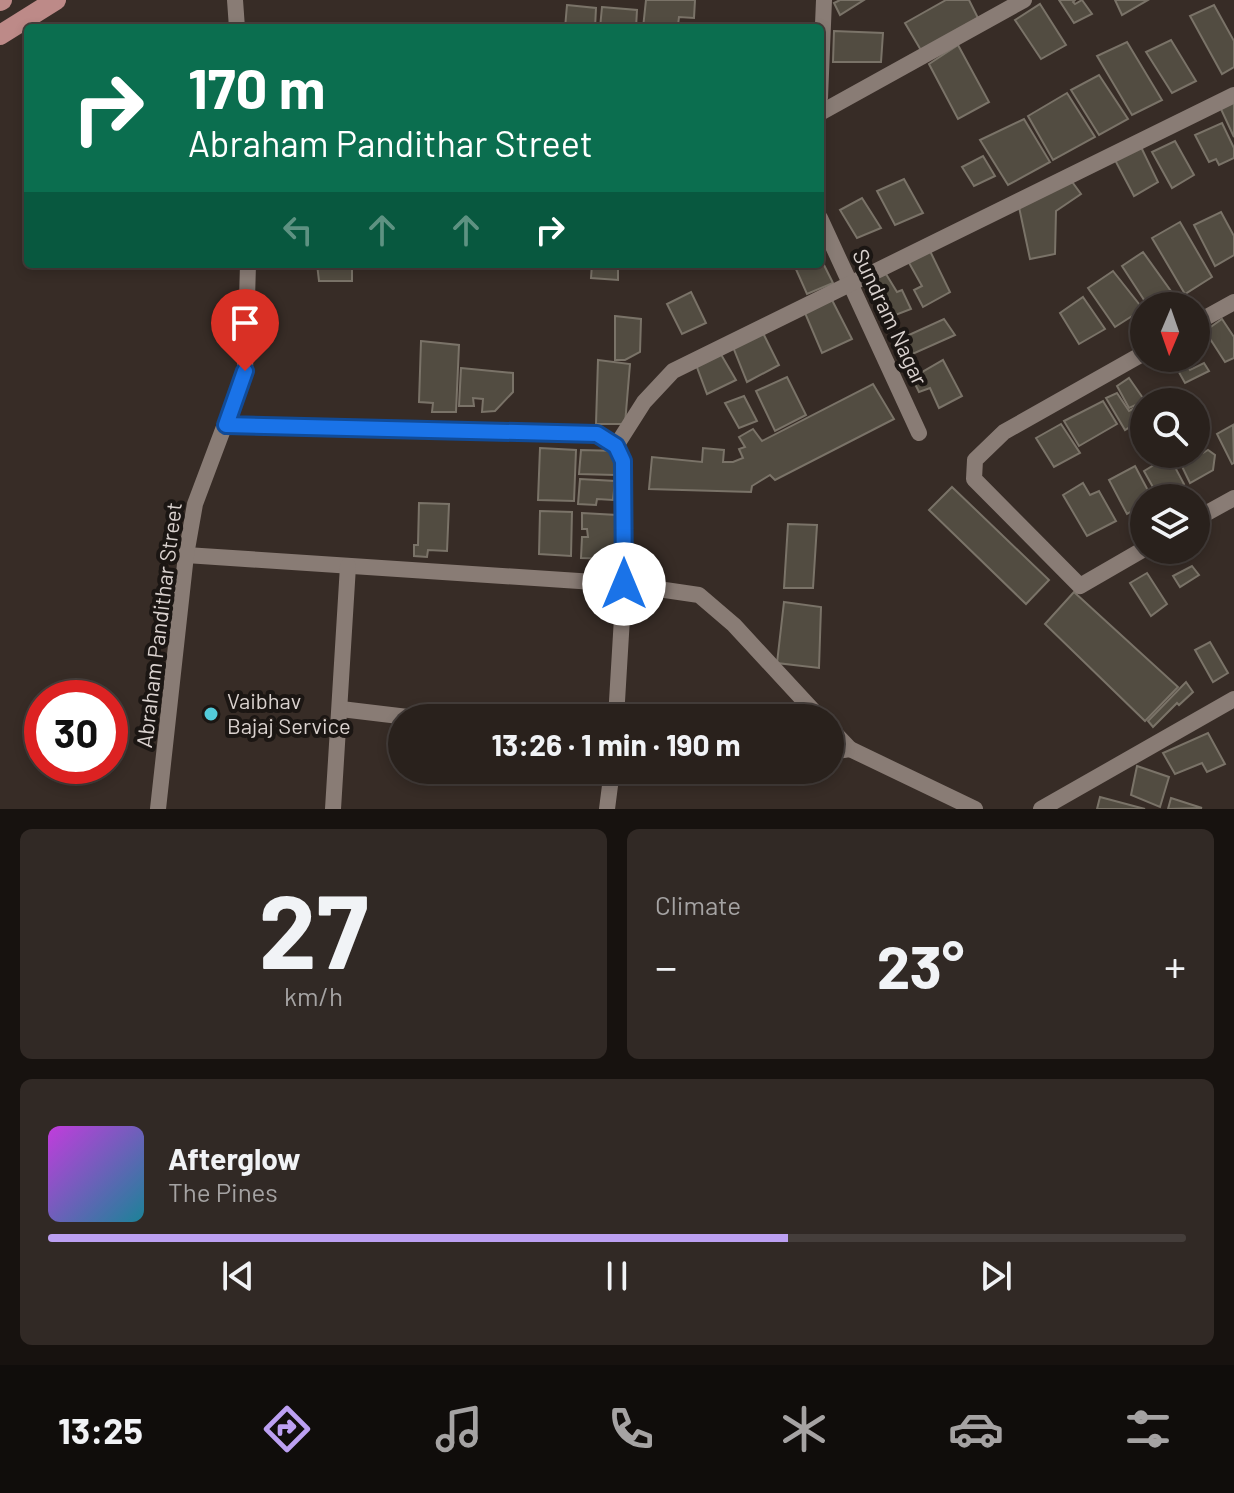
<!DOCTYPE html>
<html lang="en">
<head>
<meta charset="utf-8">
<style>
	:root { --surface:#29211c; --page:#312925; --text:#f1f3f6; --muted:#a5a3a3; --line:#453e3b; --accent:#bca0f2 }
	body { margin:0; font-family:Barlow,sans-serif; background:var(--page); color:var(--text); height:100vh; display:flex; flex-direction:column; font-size:30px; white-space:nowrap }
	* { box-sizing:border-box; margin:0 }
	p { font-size:26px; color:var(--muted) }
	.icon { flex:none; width:44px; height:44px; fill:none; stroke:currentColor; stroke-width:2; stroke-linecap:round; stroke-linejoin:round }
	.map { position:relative; height:809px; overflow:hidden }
	.side { display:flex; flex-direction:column; gap:20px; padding:20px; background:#17120f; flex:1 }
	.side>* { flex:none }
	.guide { position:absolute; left:24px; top:24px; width:800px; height:244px; border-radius:8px; box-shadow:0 4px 12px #0003,0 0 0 2px var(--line); background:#0b6e4f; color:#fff; overflow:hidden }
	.needle { width:52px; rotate:182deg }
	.fabs { position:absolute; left:1130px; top:292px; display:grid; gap:16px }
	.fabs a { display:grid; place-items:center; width:80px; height:80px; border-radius:50%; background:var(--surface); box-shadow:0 4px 12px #0003,0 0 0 2px var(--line); font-size:40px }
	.speed { position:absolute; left:24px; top:680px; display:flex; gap:16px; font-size:40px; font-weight:700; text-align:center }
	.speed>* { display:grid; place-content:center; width:104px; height:104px; border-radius:50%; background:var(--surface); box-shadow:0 4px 12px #0003,0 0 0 2px var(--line); line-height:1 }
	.speed .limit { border:12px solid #d22; background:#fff; color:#111 }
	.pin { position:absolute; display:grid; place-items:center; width:68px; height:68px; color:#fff; margin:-82px -34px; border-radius:50% 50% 50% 0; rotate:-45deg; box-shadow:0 0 8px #0007 }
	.pin .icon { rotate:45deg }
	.me { position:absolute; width:88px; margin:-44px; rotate:0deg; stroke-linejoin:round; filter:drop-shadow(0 0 6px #0008) }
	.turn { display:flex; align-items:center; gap:28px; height:168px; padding:0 32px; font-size:36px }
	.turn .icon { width:104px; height:104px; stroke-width:2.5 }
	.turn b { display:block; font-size:56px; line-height:68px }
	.lanes { display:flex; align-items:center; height:76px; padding:0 32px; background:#0003; justify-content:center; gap:40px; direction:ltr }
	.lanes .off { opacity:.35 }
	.big { font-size:60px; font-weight:700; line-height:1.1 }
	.side .card { flex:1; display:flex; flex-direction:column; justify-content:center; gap:12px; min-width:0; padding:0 28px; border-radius:12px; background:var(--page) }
	.side .dial { align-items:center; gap:0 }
	.dial b { font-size:104px; line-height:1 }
	.song { display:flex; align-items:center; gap:24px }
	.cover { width:96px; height:96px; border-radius:12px; background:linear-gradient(135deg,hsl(290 70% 55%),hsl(190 70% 35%)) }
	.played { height:8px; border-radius:4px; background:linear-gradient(90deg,var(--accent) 65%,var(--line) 65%) }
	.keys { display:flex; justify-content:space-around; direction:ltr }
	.heat { display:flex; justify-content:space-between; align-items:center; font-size:44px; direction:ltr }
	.side .tiles { flex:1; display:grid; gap:20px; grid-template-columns:1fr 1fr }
	.card:last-child { grid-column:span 2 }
	.trip { position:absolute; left:388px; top:704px; width:456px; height:80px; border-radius:40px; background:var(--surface); box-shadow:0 4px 12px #0003,0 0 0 2px var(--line); font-weight:700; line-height:80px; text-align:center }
	.dock { display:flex; height:128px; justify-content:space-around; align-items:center; background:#100d0b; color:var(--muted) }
	.dock .icon { width:56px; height:56px }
	.dock .active { color:var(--accent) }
	.dock b { font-size:36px; color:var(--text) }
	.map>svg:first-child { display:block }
	.building { fill:#524c41; stroke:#7a7368; stroke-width:2 }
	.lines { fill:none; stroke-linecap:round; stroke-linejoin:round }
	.minor { stroke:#897c75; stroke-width:16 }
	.primary { stroke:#bd8a88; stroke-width:20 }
	.route-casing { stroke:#114b97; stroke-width:20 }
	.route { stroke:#1a73e8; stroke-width:14 }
	.poi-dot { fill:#53cbda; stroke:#1b1613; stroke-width:3 }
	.labels { text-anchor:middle; stroke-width:8; stroke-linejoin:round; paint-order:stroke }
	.street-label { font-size:22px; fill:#dad2cf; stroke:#1b1613 }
	.poi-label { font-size:22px; fill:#dad2cf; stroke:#1b1613; text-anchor:start }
</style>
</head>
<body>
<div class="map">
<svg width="1234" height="809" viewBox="0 0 1234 809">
	<rect width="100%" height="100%" fill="#372c26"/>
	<g class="building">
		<polygon points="646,0 695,0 694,18 679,17 678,25 666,28 643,28"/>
		<polygon points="840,0 864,0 840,15 834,3"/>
		<polygon points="946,0 969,0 979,20 922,52 905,23"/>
		<polygon points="1059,0 1075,0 1073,2 1075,4 1082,0 1092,14 1074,23"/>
		<polygon points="1115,0 1148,0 1122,15"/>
		<polygon points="1040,4 1066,45 1041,59 1015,20"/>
		<polygon points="567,5 596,8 595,28 565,28"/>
		<polygon points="1214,5 1234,41 1234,67 1222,74 1190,16"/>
		<polygon points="602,7 637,10 636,28 600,28"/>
		<polygon points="834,31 883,33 881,62 833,62"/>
		<polygon points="1171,40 1196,81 1172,93 1146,52"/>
		<polygon points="1127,42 1162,100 1132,115 1097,56"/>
		<polygon points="958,45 989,102 958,119 929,64"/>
		<polygon points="1099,75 1128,119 1099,135 1071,90"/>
		<polygon points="1067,93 1095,137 1053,160 1028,116"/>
		<polygon points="1234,100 1234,137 1220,107"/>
		<polygon points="1024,119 1050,162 1008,185 980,140"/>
		<polygon points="1222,123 1234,148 1234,158 1219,165 1216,159 1209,162 1195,135"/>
		<polygon points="1175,141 1194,175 1172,188 1152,152"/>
		<polygon points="1141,147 1158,182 1134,196 1115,160"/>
		<polygon points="983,156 995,176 974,186 962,167"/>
		<polygon points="904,179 923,213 895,225 877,191"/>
		<polygon points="1070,179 1081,194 1056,211 1055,254 1030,259 1019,207"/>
		<polygon points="862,198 881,228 857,238 840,210"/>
		<polygon points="1221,212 1234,236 1234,255 1215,266 1194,225"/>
		<polygon points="1180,222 1212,277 1185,294 1152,238"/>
		<polygon points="930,251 950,292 923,307 914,290 922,286 908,261"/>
		<polygon points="1143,252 1173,294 1152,306 1148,306 1122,266"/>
		<polygon points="820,257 833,283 807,294 795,267 803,264 820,264"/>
		<polygon points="317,264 352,264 352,281 319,281"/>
		<polygon points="592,264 618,264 618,280 591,278"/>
		<polygon points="1113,271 1143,309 1115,327 1088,288"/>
		<polygon points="886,274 897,292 902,290 911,309 885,319 864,283"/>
		<polygon points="691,292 706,323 682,334 667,304"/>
		<polygon points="1083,297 1105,329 1079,344 1060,313"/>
		<polygon points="832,300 852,339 822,353 805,313"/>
		<polygon points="615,316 641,319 640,352 625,360 615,360"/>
		<polygon points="944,319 955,335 908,356 900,339"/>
		<polygon points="1222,319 1234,337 1234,358 1225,362 1205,331"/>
		<polygon points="763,333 779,365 747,382 733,347"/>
		<polygon points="421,341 459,345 456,412 432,412 433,403 419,402"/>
		<polygon points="719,351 736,380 707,394 695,362"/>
		<polygon points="1171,358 1183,358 1190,370 1204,363 1209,371 1185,383"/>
		<polygon points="598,360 630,364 625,424 596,424"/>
		<polygon points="943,360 962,396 939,408 930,388 919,392 912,378"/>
		<polygon points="461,368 513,373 513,392 495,411 482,412 483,399 473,398 474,406 459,406"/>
		<polygon points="787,377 806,415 775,431 756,391"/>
		<polygon points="1129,378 1145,401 1129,408 1117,386"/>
		<polygon points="873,384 894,419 775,480 770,475 752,486 751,492 649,489 652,457 702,462 703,448 724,450 723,462 733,462 743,458 739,449 745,447 739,437 753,429 762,441"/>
		<polygon points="1117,393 1129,411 1144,403 1144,418 1125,430 1106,398"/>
		<polygon points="744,396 757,421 739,428 725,403"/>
		<polygon points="1103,401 1117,424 1079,446 1064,421"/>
		<polygon points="1061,424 1080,453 1054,467 1036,438"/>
		<polygon points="1233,425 1234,463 1232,464 1217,434"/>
		<polygon points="1196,442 1203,453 1208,450 1215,455 1213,470 1190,483 1176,454 1196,454"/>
		<polygon points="540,448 576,450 574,501 538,500"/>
		<polygon points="581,450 617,451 615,475 579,474"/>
		<polygon points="1169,456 1184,484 1159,498 1144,471"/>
		<polygon points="1135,466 1152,498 1144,498 1144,505 1127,514 1109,480"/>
		<polygon points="580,479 615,481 613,500 597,499 596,505 578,504"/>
		<polygon points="1083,483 1090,495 1099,491 1116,521 1087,536 1063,495"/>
		<polygon points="952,487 1049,580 1026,604 929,510"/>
		<polygon points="419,503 449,504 447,551 428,550 427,557 414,556 414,545 418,545"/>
		<polygon points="540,511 572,512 571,556 539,554"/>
		<polygon points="582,513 617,515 615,559 581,558 582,537 588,537 587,529 582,529"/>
		<polygon points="788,524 817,525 813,588 784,588"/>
		<polygon points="1192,566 1199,575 1180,587 1173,576"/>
		<polygon points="1147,573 1167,604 1151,616 1130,583"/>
		<polygon points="1074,592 1178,687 1145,721 1045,624"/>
		<polygon points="784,602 821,607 819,668 777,663"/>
		<polygon points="1210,642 1228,673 1213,682 1195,650"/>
		<polygon points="1186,682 1193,692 1179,705 1177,703 1153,727 1148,721"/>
		<polygon points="1208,733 1225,764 1207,772 1202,763 1175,774 1163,753"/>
		<polygon points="1137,766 1169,777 1160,807 1131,795"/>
		<polygon points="1100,797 1145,809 1097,809"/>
		<polygon points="1171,798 1202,808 1168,809"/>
	</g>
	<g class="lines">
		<g class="minor">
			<polyline points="235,0 237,28"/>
			<polyline points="820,98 824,0"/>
			<polyline points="820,113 1024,0"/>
			<polyline points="820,218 919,433"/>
			<polyline points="1196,323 1234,302"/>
			<polyline points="1144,353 1004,432 975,460 974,479 1080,586 1144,549"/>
			<polyline points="226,425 597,434 616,446 623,461 624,584 616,718"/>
			<polyline points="616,446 644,402 673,371 1234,95"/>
			<polyline points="1196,519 1234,498"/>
			<polyline points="186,555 624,584 699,595 734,625 820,718"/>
			<polyline points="341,709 416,718"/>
			<polyline points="830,728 850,749 975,809"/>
			<polyline points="830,752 850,749"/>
			<polyline points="158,809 186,555 195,504 245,371 248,264"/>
			<polyline points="333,809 348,566"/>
			<polyline points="607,809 612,770"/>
			<polyline points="1041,809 1234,699"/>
		</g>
		<g class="primary">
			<polyline points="0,1 2,0"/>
			<polyline points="0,35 56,0"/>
		</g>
	</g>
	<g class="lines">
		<defs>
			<polyline id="route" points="245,371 226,425 597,434 616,446 623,461 624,584"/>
		</defs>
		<use href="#route" class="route-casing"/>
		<use href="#route" class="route"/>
	</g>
	<circle class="poi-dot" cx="211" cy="714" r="8"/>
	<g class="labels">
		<g class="street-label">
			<text transform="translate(890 317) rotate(65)" y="8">Sundram Nagar</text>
			<text transform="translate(159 625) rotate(-83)" y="8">Abraham Pandithar Street</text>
		</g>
		<g class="poi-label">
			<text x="227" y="709">Vaibhav<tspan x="227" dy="25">Bajaj Service</tspan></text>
		</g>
	</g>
</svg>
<div class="fabs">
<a><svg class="needle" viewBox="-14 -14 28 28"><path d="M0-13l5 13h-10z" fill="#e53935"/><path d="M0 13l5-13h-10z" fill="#a5a3a3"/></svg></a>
<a><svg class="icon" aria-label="search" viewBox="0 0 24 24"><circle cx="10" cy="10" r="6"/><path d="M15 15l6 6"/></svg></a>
<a><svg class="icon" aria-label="layers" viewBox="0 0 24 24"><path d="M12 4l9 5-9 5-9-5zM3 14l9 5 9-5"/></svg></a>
</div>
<div class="speed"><div class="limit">30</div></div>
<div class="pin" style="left:245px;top:371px;background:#d93025"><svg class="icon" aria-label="arrive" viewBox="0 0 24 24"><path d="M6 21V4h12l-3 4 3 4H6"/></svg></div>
<svg class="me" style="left:624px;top:584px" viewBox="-20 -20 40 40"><circle r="19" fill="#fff"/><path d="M0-13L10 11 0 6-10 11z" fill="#1a73e8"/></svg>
<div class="trip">13:26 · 1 min · 190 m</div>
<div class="guide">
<div class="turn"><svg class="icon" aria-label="right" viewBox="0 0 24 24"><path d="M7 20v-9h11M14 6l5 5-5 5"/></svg><div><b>170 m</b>Abraham Pandithar Street</div></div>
<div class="lanes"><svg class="icon off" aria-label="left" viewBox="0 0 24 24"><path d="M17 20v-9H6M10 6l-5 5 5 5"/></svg><svg class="icon off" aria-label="ahead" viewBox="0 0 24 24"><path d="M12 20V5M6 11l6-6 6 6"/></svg><svg class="icon off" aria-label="ahead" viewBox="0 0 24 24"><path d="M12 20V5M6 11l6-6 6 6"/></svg><svg class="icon" aria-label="right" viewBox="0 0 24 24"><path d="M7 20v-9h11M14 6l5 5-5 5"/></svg></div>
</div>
</div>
<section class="side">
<div class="tiles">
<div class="card dial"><b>27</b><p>km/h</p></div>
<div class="card"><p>Climate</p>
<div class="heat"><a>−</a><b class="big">23°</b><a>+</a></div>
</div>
<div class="card">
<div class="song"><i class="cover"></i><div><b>Afterglow</b><p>The Pines</p></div></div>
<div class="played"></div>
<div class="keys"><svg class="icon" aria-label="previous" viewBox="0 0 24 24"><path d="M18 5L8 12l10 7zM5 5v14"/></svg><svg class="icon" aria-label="pause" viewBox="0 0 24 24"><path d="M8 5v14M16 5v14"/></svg><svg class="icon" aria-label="next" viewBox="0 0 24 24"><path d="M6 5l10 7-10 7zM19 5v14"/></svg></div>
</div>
</div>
</section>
<nav class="dock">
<b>13:25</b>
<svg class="icon active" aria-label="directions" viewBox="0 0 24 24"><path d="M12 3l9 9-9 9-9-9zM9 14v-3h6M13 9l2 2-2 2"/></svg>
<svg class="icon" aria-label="music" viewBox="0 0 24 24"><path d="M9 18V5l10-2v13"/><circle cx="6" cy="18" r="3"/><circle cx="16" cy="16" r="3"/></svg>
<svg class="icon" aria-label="phone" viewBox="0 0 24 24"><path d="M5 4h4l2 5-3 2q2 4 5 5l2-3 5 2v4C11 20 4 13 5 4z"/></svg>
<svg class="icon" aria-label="climate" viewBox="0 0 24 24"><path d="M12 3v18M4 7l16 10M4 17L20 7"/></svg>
<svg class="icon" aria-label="car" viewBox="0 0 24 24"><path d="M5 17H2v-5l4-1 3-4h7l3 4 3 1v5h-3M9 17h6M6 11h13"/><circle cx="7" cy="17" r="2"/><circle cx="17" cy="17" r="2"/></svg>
<svg class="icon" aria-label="filters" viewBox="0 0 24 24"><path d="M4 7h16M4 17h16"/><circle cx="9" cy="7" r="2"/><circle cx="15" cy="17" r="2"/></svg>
</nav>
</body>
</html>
